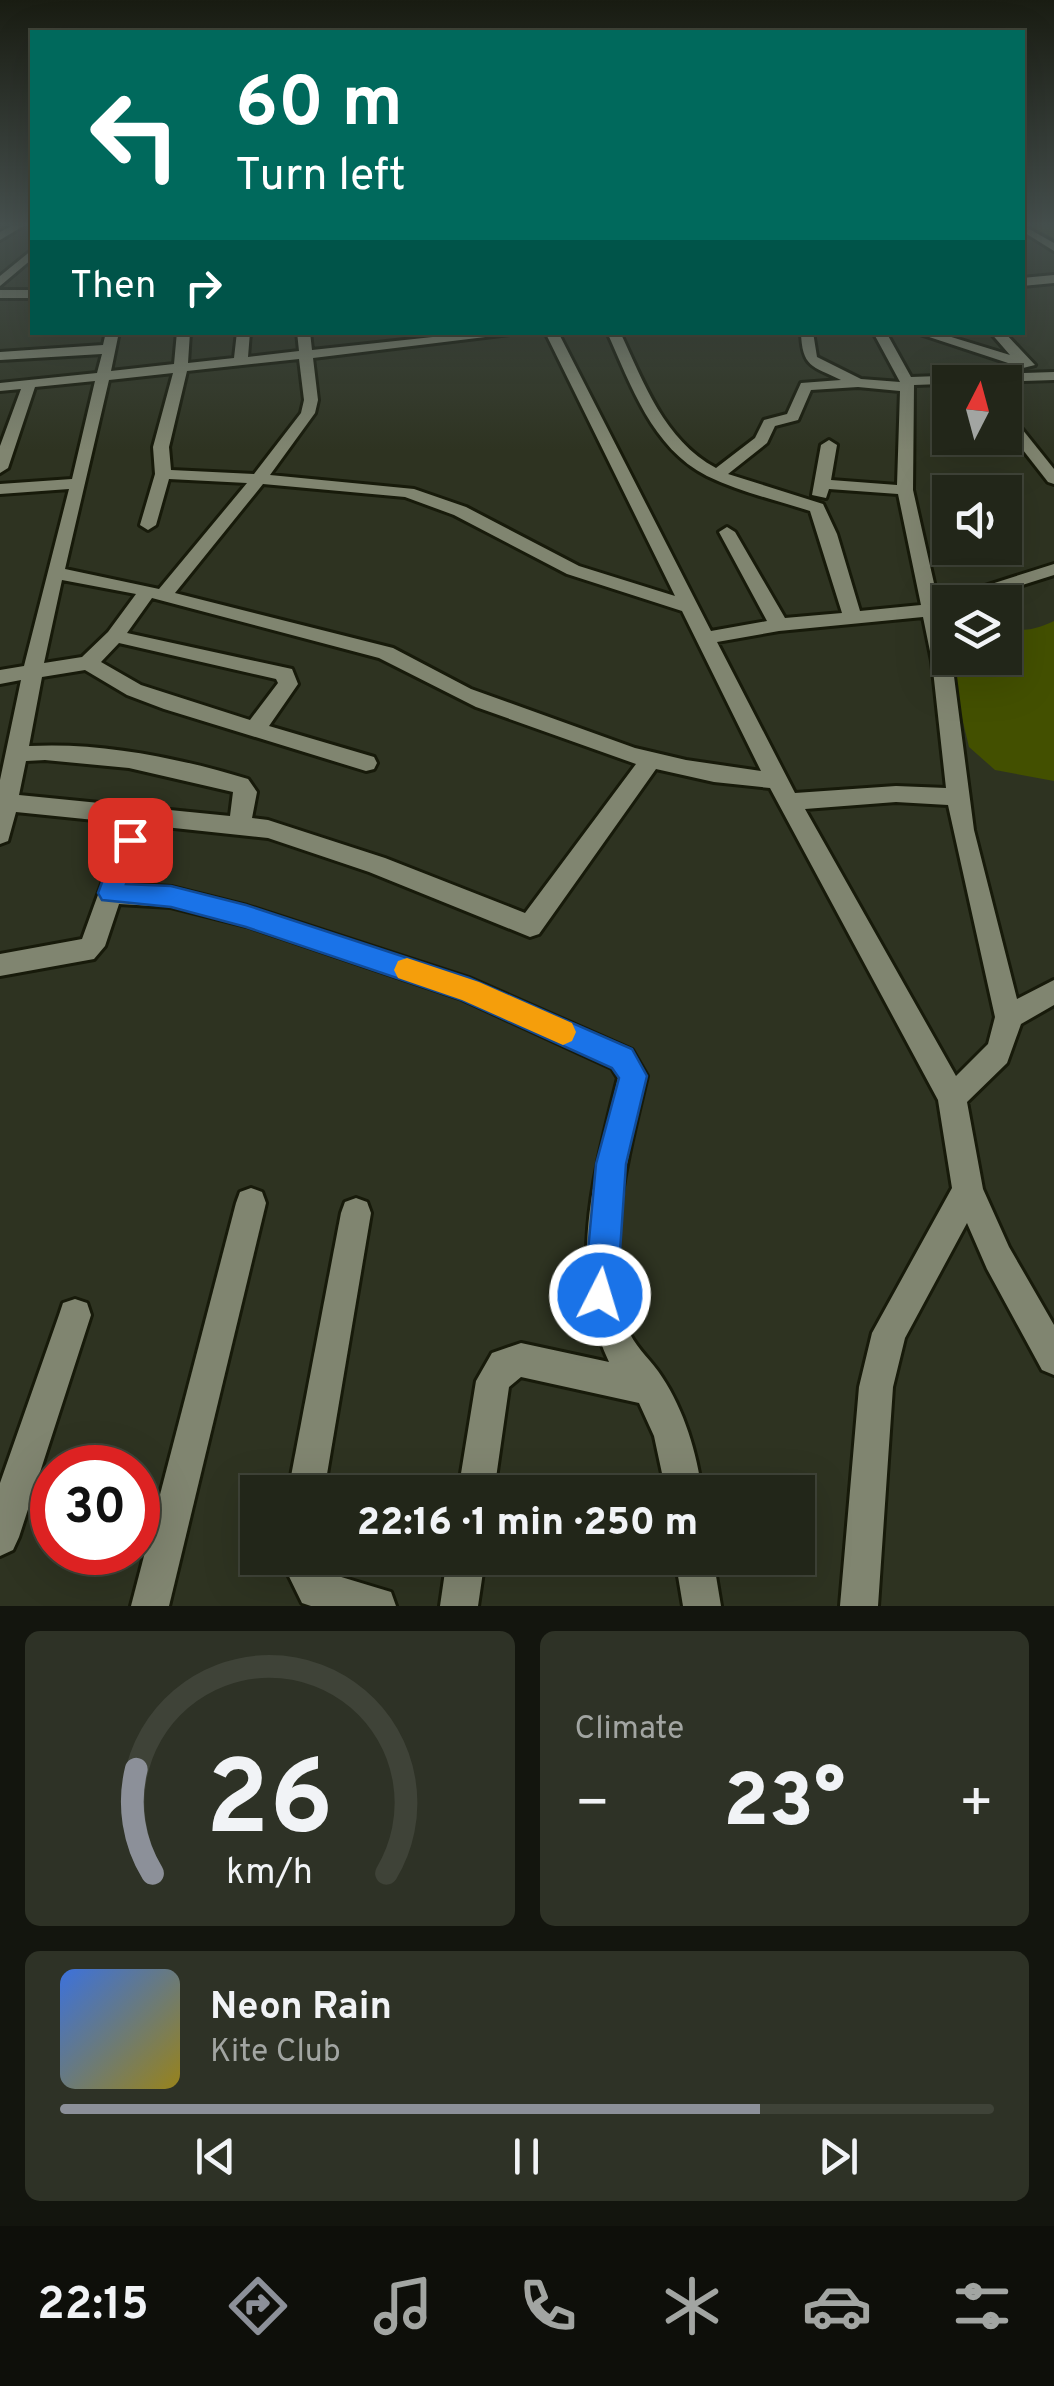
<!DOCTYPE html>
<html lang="en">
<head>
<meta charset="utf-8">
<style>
	:root { --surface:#222619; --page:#2e3226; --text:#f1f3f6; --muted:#a2a5a2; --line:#3f4338; --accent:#8c9099 }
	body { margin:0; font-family:Overpass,sans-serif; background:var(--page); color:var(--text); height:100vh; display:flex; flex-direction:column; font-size:38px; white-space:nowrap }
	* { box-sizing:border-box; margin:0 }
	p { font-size:32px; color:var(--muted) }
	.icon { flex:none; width:55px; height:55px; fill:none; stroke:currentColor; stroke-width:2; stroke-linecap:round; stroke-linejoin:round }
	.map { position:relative; height:1606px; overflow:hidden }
	.sheet { display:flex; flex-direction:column; gap:25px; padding:25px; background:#13150e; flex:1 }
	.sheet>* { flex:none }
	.guide { position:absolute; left:30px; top:30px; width:995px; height:305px; border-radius:0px; box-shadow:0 10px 40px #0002,0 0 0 2px var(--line); background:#00695c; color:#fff; overflow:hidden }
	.needle { width:65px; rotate:6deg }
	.fabs { position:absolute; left:932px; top:365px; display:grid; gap:20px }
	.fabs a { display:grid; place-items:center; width:90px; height:90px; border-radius:0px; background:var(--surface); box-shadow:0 10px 40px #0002,0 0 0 2px var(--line); font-size:50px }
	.speed { position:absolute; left:30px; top:1445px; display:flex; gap:20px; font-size:50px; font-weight:700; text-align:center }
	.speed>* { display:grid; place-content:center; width:130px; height:130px; border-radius:50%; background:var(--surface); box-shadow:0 10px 40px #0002,0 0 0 2px var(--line); line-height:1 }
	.speed .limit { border:15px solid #d22; background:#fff; color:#111 }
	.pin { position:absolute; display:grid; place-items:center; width:85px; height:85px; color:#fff; margin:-42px; border-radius:20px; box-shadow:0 5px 15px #0006 }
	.me { position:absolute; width:110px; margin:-55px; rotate:5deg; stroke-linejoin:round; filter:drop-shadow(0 0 8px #0008) }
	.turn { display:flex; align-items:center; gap:35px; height:210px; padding:0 40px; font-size:45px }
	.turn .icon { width:130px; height:130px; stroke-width:2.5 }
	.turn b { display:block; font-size:70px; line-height:85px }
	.then { display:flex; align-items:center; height:95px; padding:0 40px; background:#0003; gap:20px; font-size:38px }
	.big { font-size:75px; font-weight:800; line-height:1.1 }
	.sheet .widget { flex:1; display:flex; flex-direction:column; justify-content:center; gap:15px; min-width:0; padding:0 35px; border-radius:15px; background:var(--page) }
	.sheet .dial { align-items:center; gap:0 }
	.dial svg { height:260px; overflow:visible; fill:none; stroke:var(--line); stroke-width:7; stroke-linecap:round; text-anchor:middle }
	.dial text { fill:var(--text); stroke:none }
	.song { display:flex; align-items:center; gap:30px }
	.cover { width:120px; height:120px; border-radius:15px; background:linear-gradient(135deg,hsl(220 70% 55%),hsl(50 70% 35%)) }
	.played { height:10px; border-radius:5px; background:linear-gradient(90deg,var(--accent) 75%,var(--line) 75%) }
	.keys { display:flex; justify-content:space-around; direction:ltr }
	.heat { display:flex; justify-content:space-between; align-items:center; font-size:55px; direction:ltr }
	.sheet .tiles { flex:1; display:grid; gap:25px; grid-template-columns:1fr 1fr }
	.widget:last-child { grid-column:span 2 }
	.trip { position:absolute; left:240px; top:1475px; width:575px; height:100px; border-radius:0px; background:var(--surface); box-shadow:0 10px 40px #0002,0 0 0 2px var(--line); font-weight:800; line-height:100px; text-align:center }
	.tabs { display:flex; height:160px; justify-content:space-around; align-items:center; background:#0e0f0a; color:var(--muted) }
	.tabs .icon { width:70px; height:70px }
	.tabs .selected { color:var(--accent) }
	.tabs b { font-size:45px; color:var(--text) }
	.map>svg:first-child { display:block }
	.green { fill:#435000 }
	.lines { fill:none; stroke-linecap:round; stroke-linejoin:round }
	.minor-casing { stroke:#171a0a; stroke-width:6 }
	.minor { fill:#808570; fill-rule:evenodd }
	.wall { fill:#4e5a1b }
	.route { fill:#1a73e8; stroke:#114b97; stroke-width:2.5 }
	.slow { fill:#f59e0b }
</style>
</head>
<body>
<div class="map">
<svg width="1054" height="1606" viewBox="0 0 1054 1606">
	<rect width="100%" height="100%" fill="#2e3321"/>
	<path class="green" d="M1054,621V781L995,770L969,747L947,656L1005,658V624C1022,635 1038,628 1054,621Z"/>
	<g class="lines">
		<defs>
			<g id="minor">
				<polygon points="13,225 25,225 0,240 0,232"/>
				<polygon points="1022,225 1054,243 1054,251 1022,231"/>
				<polygon points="32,250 32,259 0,286 0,276"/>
				<polygon points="1054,275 1054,283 1022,286 1022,278"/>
				<rect x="0" y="290" width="32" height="8"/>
				<path d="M106,332H119L111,371L174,364L177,332H190L188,363L234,358L237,332H250L248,357L299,351L297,332H310L312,350L479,332H527L313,358L318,400L315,413L270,475L414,489L466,507L579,566L675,596L545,332H558L711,631L767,621L719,532L727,527L735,532L785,618L842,613L810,511C776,500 740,492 707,476C652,448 631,385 607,332H620C644,383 664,440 716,468L755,438L764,420L787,414L801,383L841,380C812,366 802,367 801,332H813L817,357L861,379L900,382L873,332H886L911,377L1054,372V380L914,385L913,490L938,601L1054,564V575L969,602H950V610L941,613L952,661L974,830L1017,999L1054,980V1005L1021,1024L1007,1063L967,1102L983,1189L1009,1247L1054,1325V1375L1042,1370L987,1269L967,1223L905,1338L893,1387L878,1606H840L859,1387L872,1333L952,1188L938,1100L770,788L714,782L656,769L539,934L530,937L369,872L268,838L146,825L126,884L171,887L247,906L469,978L632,1050L647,1076C630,1149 598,1263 630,1334C638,1350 653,1362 662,1377C684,1410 697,1453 702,1492H666L654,1436L639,1403L521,1377L509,1387L494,1492H458L476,1381L492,1353L521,1343L609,1362C566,1271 595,1171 618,1078L612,1068L462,999L247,926L171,907L119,904L105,946L94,959L0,976V954L82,939L124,823L16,812L8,841L0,844V780L21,680L0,684V670L24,666L69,489L0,494V484L72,479L95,381L35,387L8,468L0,473V446L21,389L0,391V383L97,373L102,354L0,360V352L103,345ZM299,359L304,400L301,413L254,474L171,470L169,447L187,371ZM173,373L153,447L155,474L140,525L148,530L156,525L169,479L247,483L159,589L65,569L109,380ZM858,387L900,391L897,485L831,480L837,445L829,440L821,445L812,495L826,498L829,489L898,494L921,605L860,611L837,534L823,504L728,474L767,443L775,426L798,420L811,390ZM263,484L405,497L454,515L567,574L682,611L761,771L686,760L635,748L471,689L393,648L175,593ZM62,580L136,594L108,632L82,657L44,663ZM152,598L379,658L476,707L636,764L525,913L385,858L268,820L252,818L257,792L248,779C179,758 101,742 29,746L42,677L85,670L127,695L164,709L366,771L374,769L377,763L374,757L269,726L298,684L292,669L127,633ZM923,617L932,661L946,788L896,786L795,793L717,642L779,631ZM119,643L276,679L278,683L250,720L141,685L101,662ZM45,760L129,768L233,792L230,816L19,795L26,761ZM896,802L948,805L995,1017L988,1044L956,1076L805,809Z"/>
				<polygon points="914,332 935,332 1010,355 990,332 1004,332 1035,365 1023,368"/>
				<polygon points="1005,413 1010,414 1054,469 1054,484 1048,482 1005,427"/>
				<polygon points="251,1188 262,1192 266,1203 169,1606 131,1606 236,1203 240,1192"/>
				<polygon points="356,1198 367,1202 371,1213 324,1492 288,1492 341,1213 345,1202"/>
				<polygon points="75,1299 87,1303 91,1315 19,1537 13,1550 0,1556 0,1483 59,1315 63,1303"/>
				<polygon points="280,1558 320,1558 328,1573 391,1592 396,1606 311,1606 302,1603"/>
				<polygon points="447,1558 485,1558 478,1606 440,1606"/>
				<polygon points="675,1558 713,1558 721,1606 683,1606"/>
			</g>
		</defs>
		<use href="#minor" class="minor-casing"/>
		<use href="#minor" class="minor"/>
	</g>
	<g class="wall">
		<polygon points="1022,225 1029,229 1025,238 1022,237"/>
		<polygon points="1028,225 1054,225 1054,238"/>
	</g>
	<linearGradient id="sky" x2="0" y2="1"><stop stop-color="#191c12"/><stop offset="0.5" stop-color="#46504e"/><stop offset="1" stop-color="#46504e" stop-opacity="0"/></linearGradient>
	<rect width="1054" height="450" fill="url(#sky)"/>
	<polygon class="route" points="130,830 138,833 141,840 126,884 171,886 246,905 469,978 632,1049 647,1076 626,1164 617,1295 612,1307 600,1311 589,1307 584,1295 596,1164 619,1078 612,1068 462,1000 246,927 171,907 102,900 98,893 118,840 121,833"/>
	<polygon class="slow" points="407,958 479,982 572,1023 576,1032 572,1041 563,1045 462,1000 398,978 394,970 398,961"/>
</svg>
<div class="fabs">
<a><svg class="needle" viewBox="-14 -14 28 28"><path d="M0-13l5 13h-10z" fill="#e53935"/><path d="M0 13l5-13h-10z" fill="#a2a5a2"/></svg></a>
<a><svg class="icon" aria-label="sound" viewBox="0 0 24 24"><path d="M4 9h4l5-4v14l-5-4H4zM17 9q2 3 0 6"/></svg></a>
<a><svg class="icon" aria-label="layers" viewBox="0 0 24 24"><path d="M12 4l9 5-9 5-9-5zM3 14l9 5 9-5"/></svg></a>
</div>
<div class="speed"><div class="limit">30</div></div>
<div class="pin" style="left:130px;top:840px;background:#d93025"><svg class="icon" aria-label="arrive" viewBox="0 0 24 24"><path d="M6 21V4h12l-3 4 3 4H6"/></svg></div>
<svg class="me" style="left:600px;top:1295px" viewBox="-20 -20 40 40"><circle r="17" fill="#1a73e8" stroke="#fff" stroke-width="3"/><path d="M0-11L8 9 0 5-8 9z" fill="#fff"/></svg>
<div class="trip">22:16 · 1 min · 250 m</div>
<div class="guide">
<div class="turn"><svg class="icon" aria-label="left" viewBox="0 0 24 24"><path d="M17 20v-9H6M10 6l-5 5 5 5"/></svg><div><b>60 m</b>Turn left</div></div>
<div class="then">Then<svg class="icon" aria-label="right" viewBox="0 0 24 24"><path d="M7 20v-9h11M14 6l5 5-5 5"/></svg></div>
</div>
</div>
<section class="sheet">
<div class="tiles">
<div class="widget dial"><svg viewBox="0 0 100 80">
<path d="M14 69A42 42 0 1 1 86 69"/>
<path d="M14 69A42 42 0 0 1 9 37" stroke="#8c9099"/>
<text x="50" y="56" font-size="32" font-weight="700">26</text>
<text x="50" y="72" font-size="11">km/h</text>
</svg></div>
<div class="widget"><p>Climate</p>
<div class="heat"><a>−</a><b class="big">23°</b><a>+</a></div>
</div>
<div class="widget">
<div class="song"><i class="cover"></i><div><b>Neon Rain</b><p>Kite Club</p></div></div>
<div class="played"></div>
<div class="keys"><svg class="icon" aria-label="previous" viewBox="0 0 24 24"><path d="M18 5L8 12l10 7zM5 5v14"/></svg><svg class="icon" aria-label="pause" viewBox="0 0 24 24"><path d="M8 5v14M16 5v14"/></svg><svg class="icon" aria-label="next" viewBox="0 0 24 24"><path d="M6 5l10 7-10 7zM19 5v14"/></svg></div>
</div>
</div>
</section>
<nav class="tabs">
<b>22:15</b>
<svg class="icon selected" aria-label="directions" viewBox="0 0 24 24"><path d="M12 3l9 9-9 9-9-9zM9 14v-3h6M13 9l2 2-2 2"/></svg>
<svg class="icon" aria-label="music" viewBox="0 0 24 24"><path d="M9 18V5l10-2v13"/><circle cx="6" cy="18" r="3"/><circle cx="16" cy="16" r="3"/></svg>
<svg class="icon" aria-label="phone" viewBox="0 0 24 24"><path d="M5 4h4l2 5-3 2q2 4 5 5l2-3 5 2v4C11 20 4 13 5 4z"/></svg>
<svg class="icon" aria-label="climate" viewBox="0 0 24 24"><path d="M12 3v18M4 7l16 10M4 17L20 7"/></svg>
<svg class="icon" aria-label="car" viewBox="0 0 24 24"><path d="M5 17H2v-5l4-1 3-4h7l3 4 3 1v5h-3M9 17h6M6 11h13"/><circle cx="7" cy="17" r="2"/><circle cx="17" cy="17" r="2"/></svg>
<svg class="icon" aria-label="filters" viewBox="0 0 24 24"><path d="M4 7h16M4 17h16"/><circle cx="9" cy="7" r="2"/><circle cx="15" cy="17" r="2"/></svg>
</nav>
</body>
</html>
